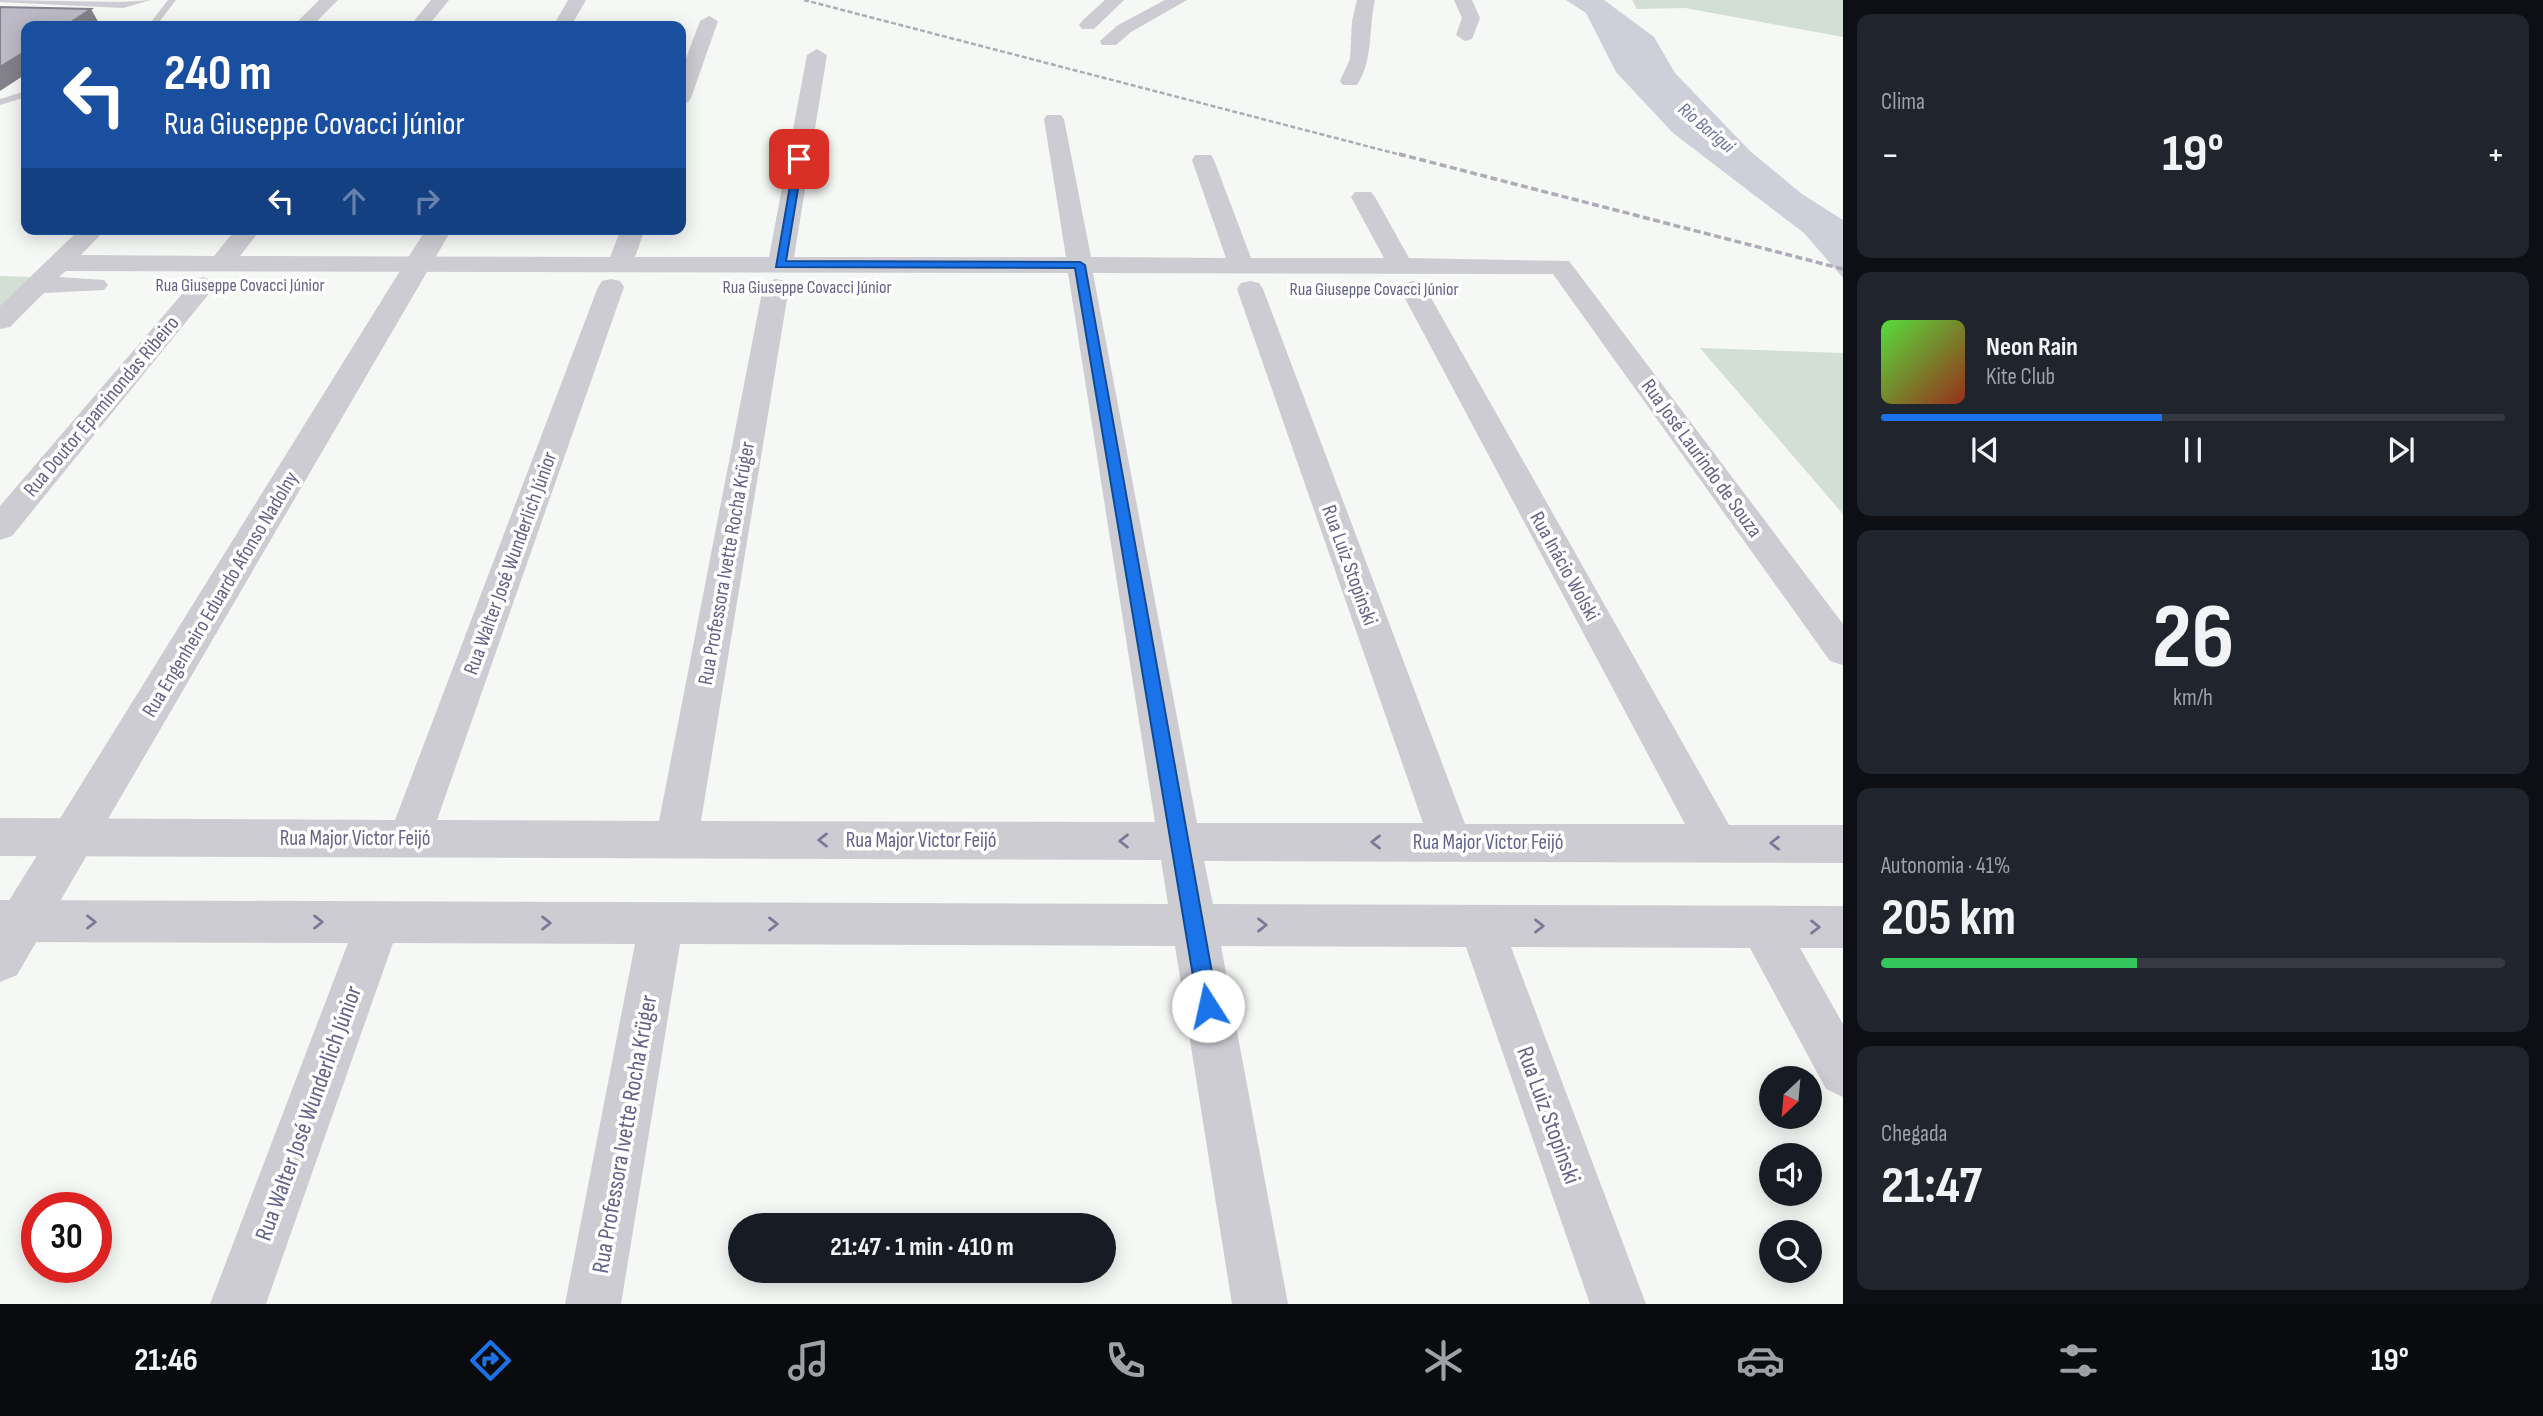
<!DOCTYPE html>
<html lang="pt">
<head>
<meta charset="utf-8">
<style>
	:root { --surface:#171b24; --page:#20242c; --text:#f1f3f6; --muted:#9ea1a6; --line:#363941; --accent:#1a73e8 }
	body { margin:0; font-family:"Sofia Sans Condensed",sans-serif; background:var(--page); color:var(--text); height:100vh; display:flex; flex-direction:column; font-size:26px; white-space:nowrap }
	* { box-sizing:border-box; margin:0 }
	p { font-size:23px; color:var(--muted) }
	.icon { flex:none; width:38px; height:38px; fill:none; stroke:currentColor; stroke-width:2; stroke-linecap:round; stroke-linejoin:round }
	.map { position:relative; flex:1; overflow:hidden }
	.side { display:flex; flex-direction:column; gap:14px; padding:14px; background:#0d0f14; width:700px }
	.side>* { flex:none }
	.guide { position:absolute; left:21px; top:21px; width:665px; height:214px; border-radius:14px; box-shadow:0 4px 18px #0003; background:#1a4fa0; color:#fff; overflow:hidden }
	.needle { width:46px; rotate:206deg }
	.controls { position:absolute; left:1759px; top:1066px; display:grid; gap:14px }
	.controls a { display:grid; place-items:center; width:63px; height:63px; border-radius:50%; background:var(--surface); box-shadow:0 4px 18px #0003; font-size:35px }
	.speed { position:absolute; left:21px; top:1192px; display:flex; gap:14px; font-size:35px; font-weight:700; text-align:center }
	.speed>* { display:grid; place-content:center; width:91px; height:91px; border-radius:50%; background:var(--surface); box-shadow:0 4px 18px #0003; line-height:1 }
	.speed .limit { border:10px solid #d22; background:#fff; color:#111 }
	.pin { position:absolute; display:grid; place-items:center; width:60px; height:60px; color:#fff; margin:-30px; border-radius:14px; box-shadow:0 4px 10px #0006 }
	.me { position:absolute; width:77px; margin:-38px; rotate:350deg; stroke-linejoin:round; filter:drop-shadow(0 0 5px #0008) }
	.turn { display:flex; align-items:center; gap:24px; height:147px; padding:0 28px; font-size:32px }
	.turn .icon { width:91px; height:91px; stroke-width:2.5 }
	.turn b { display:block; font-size:49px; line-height:60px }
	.lanes { display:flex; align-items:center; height:66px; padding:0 28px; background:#0003; justify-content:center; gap:35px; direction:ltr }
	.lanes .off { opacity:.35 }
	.big { font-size:52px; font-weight:700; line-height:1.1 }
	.side .widget { flex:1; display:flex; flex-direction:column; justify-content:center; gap:10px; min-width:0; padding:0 24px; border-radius:14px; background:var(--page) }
	.side .dial { align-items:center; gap:0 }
	.dial b { font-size:91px; line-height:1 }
	.song { display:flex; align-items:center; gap:21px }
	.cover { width:84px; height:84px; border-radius:10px; background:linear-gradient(135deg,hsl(110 70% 55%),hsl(10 70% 35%)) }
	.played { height:7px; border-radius:4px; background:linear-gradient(90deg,var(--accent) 45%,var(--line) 45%) }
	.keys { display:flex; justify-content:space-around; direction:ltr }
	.heat { display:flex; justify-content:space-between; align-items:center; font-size:38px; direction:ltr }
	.charge { height:10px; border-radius:5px; background:linear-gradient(90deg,#34c759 41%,var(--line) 0) }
	.trip { position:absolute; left:728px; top:1213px; width:388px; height:70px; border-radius:35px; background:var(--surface); box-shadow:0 4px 18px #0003; font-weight:700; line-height:70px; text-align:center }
	.tab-bar { display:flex; height:112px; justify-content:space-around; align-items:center; background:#090b0e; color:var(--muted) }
	.tab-bar .icon { width:49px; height:49px }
	.tab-bar .on { color:var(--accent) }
	.tab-bar b { font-size:32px; color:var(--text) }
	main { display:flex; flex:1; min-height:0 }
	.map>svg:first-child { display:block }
	.green { fill:#d3ded5 }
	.water { fill:#cecfd9 }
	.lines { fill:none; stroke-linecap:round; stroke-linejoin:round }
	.service { fill:#ccccd2; fill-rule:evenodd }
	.minor { fill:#ccccd2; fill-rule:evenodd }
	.tertiary { fill:#ccccd2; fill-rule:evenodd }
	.rail-far1 { stroke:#adacb7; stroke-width:2.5; stroke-dasharray:5 2.5; stroke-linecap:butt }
	.rail { stroke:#adacb7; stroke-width:3.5; stroke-dasharray:7 3.5; stroke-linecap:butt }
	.shaded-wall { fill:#83828b }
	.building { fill:#bbbac6; stroke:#83828b; stroke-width:2 }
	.oneway { stroke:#7a7897 }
	.route { fill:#1a73e8; stroke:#114b97; stroke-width:2 }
	.labels { text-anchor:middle; stroke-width:7; stroke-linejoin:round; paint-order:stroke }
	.far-street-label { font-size:18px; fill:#656388; stroke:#fff }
	.far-water-label { font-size:19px; font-style:italic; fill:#6e739a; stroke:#fff }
	.street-label { font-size:21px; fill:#656388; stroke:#fff }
	.near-street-label { font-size:24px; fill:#656388; stroke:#fff }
</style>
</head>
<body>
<main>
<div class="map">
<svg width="1843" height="1304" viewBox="0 0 1843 1304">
	<rect width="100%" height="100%" fill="#f5f8f4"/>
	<g class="green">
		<polygon points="1632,0 1843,0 1843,37 1685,8 1637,9"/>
		<polygon points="0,276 32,277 0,307"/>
		<polygon points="1700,348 1843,353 1843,514"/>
	</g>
	<polygon class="water" points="1566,0 1604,0 1654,37 1675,73 1750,151 1802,194 1843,220 1843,278 1804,233 1673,133 1616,72 1586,13"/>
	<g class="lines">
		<g class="service">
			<polygon points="0,0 123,2 151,0 123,8 0,2"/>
			<polygon points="168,0 176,0 156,26 148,26"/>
			<polygon points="26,91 26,97 0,105 0,99"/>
		</g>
		<g class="minor">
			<polygon points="319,0 338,0 312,26 293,26"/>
			<polygon points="431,0 449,0 428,26 410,26"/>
			<polygon points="1105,0 1124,0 1094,29 1082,29 1079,25 1082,21"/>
			<polygon points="1165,0 1187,0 1131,32 1116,45 1102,45 1100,41 1118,25"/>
			<path d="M1357,0H1375C1368,29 1374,59 1357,85H1343L1340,81L1350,59L1352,21Z"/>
			<polygon points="1454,0 1472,0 1480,18 1472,39 1465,41 1456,35 1462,18"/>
			<polygon points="709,16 718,21 691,98 688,102 681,104 681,72 700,21"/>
			<polygon points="817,49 827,55 794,257 1066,257 1044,119 1047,115 1061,115 1064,119 1091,257 1226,258 1192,160 1195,155 1211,155 1214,160 1251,258 1384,258 1351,197 1355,192 1371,192 1375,197 1409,258 1569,261 1843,624 1843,665 1830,661 1553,274 1093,273 1197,823 1423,823 1237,289 1241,283 1250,281 1259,283 1263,289 1465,824 1685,824 1400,289 1404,283 1413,281 1422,283 1426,289 1729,825 1843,825 1843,863 1204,861 1213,904 1843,906 1843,948 1800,948 1843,1024 1843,1097 1826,1089 1750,948 1511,947 1646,1304 1590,1304 1466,947 1221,946 1288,1304 1232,1304 1175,946 680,944 621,1304 565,1304 635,944 393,943 266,1304 210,1304 348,943 0,942 0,900 1168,904 1161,860 0,856 0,818 395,820 598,287 602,281 611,279 620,281 624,287 437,820 659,821 763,287 767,281 776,279 785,281 789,287 701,821 1155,822 1068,273 66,271 59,277 104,280 108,285 104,290 44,293 10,327 0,329 0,306 80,229 106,229 81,255 214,256 236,229 261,229 240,256 610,257 621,229 645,229 635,257 769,257 807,55"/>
			<polygon points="203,277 212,280 216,285 212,290 12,536 0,540 0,506 194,280"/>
		</g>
		<g class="tertiary">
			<polygon points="568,0 586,0 571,26 553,26"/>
			<polygon points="426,229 452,229 17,975 0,982 0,915"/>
		</g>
		<polyline class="rail-far1" points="804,0 1405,156"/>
		<polyline class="rail" points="1399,154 1843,269"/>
	</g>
	<g class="shaded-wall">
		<polygon points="91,9 100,25 98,26 65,26"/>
		<polygon points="26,51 26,74 0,91 0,67"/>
	</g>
	<polygon class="building" points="0,7 91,9 65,26 26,26 26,51 0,67"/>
	<defs><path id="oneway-chevron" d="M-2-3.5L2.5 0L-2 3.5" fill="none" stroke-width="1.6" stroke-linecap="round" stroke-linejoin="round" transform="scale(1.75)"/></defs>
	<g class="oneway">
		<use href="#oneway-chevron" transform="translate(823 840) rotate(-180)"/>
		<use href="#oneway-chevron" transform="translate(1124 841) rotate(-180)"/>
		<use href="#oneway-chevron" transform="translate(1376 842) rotate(-180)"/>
		<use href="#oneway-chevron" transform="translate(1775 843) rotate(-180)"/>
		<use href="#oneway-chevron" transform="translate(91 922)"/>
		<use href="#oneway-chevron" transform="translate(318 922)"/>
		<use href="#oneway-chevron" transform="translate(546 923)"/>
		<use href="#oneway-chevron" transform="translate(773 924)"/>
		<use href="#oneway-chevron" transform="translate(1262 925)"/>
		<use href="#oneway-chevron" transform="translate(1539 926)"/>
		<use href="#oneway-chevron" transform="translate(1815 927)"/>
	</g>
	<polygon class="route" points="795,157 803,159 786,261 1080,262 1085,265 1218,1006 1215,1013 1208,1016 1201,1013 1198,1006 1075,268 776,267"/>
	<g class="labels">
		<g class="far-street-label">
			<text x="240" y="291">Rua Giuseppe Covacci Júnior</text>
			<text x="807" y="293">Rua Giuseppe Covacci Júnior</text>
			<text x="1374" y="295">Rua Giuseppe Covacci Júnior</text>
		</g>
		<g class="far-water-label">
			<text transform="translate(1707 127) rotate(40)" y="7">Rio Barigui</text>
		</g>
		<g class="street-label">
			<text transform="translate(101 406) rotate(-50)" y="7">Rua Doutor Epaminondas Ribeiro</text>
			<text transform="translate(1702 458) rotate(54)" y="7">Rua José Laurindo de Souza</text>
			<text transform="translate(510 563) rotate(-70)" y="7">Rua Walter José Wunderlich Júnior</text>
			<text transform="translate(726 563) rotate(-80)" y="7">Rua Professora Ivette Rocha Krüger</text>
			<text transform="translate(1350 565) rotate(70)" y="7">Rua Luiz Stopinski</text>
			<text transform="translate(1565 566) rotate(61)" y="7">Rua Inácio Wolski</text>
			<text transform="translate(220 594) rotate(-59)" y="7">Rua Engenheiro Eduardo Afonso Nadolny</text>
			<text x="355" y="845">Rua Major Victor Feijó</text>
			<text x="921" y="847">Rua Major Victor Feijó</text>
			<text x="1488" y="849">Rua Major Victor Feijó</text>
		</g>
		<g class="near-street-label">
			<text transform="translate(308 1113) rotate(-70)" y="8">Rua Walter José Wunderlich Júnior</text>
			<text transform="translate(1549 1115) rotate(70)" y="8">Rua Luiz Stopinski</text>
			<text transform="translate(624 1134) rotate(-80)" y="8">Rua Professora Ivette Rocha Krüger</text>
		</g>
	</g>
</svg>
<div class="controls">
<a><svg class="needle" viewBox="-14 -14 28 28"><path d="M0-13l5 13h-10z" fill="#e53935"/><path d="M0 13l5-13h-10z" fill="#9ea1a6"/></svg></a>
<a><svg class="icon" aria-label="sound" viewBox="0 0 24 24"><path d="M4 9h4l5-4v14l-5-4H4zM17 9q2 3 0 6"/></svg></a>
<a><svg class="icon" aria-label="search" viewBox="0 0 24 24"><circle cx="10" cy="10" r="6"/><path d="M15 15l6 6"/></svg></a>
</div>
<div class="speed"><div class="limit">30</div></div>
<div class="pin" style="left:799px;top:159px;background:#d93025"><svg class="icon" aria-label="arrive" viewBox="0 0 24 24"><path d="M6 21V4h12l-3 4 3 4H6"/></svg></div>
<svg class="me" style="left:1208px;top:1006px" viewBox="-20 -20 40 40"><circle r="19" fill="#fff"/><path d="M0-13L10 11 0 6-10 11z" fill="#1a73e8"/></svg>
<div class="trip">21:47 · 1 min · 410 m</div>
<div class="guide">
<div class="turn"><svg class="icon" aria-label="left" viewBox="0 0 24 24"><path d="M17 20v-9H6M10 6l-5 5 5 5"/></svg><div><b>240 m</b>Rua Giuseppe Covacci Júnior</div></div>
<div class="lanes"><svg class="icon" aria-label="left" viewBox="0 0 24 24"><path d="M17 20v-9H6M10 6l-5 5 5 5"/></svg><svg class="icon off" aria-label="ahead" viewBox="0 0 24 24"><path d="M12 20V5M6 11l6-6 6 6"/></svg><svg class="icon off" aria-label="right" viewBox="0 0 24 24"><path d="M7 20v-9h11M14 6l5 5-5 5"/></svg></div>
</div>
</div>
<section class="side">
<div class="widget"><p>Clima</p>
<div class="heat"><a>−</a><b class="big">19°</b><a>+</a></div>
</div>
<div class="widget">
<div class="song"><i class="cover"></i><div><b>Neon Rain</b><p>Kite Club</p></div></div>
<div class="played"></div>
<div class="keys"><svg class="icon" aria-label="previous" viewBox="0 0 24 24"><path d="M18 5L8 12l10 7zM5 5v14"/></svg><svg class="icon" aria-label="pause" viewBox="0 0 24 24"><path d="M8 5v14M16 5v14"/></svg><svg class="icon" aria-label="next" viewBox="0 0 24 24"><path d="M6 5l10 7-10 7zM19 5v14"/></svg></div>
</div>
<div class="widget dial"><b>26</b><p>km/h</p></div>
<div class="widget"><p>Autonomia · 41%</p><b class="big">205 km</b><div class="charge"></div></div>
<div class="widget"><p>Chegada</p><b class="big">21:47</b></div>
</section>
</main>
<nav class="tab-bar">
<b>21:46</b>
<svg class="icon on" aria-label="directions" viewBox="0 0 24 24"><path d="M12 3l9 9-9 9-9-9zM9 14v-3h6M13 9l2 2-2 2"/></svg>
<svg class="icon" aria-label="music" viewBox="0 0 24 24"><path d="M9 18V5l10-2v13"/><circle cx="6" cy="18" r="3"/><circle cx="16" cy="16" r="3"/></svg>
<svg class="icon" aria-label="phone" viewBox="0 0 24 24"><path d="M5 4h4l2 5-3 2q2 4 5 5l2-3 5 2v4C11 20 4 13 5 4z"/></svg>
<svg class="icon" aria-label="climate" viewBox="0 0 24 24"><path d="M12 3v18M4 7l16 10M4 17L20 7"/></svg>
<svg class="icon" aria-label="car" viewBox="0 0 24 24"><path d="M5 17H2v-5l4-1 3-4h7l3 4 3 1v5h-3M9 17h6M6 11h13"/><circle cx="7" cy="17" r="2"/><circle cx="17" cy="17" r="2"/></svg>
<svg class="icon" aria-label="filters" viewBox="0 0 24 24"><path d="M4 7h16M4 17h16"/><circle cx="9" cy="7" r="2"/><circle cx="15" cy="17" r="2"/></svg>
<b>19°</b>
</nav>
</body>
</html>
